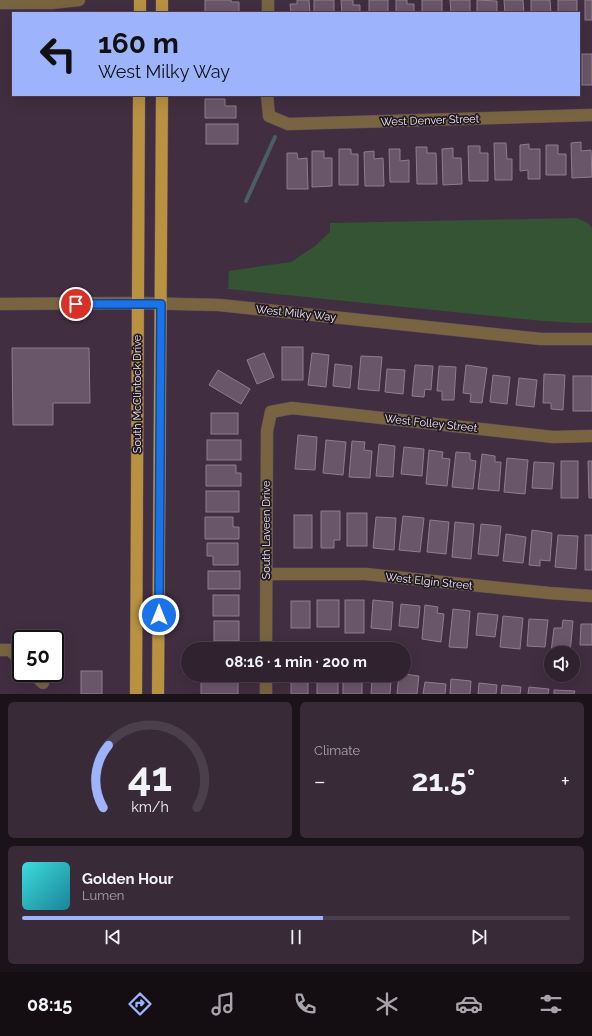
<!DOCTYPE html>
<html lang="en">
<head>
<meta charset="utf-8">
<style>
	:root { --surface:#312230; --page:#392a38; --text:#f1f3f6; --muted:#a8a4ab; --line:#4c3f4c; --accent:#9db4fd }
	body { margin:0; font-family:Raleway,sans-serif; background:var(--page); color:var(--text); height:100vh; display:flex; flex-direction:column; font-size:15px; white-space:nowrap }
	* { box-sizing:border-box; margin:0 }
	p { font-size:13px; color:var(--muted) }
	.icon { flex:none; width:22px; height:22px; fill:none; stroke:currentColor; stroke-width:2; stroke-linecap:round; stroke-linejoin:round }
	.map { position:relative; height:694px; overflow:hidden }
	.drawer { display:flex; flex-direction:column; gap:8px; padding:8px; background:#1b131a; flex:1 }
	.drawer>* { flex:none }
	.guide { position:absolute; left:12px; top:12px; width:568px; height:84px; border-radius:0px; box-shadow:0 4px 16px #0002,0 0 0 1px var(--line); background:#9db4fd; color:#111; overflow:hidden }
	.buttons { position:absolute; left:544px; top:646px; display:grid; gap:8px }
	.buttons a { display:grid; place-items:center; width:36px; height:36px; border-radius:50%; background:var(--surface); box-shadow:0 4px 16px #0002,0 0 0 1px var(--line); font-size:20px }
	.speed { position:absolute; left:12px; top:630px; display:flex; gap:8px; font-size:20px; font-weight:700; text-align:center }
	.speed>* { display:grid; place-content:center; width:52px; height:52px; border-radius:50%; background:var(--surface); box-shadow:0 4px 16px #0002,0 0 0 1px var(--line); line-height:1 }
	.speed .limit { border:2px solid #111; border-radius:6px; background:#fff; color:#111 }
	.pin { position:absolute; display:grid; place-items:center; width:34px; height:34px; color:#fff; margin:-17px; border:2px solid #fff; border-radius:50%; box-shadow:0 1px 4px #0007 }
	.me { position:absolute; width:44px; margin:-22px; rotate:0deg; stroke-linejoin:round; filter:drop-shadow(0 0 3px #0008) }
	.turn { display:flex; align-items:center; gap:14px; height:84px; padding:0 20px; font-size:18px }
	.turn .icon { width:52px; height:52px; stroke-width:2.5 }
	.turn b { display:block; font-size:28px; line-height:34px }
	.big { font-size:30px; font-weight:700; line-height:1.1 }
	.drawer .card { flex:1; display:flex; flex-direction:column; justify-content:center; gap:6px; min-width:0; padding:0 14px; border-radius:6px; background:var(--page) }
	.drawer .dial { align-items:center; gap:0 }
	.dial svg { height:104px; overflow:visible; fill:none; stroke:var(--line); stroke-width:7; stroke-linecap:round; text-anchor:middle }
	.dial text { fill:var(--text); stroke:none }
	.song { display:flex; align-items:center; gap:12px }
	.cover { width:48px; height:48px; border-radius:6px; background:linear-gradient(135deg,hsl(180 70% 55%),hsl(190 70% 35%)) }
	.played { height:4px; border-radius:2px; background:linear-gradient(90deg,var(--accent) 55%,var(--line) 55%) }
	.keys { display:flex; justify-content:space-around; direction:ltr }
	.heat { display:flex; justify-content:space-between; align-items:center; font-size:22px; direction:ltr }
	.drawer .tiles { flex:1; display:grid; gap:8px; grid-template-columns:1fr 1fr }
	.card:last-child { grid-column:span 2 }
	.trip { position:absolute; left:181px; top:642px; width:230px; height:40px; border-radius:20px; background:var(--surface); box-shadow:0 4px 16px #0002,0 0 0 1px var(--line); font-weight:700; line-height:40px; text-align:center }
	.menu { display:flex; height:64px; justify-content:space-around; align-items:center; background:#140e13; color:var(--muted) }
	.menu .icon { width:28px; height:28px }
	.menu .active { color:var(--accent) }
	.menu b { font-size:18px; color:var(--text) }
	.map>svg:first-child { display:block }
	.green { fill:#345434 }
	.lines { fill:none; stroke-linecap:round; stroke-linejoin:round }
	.stream { stroke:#4b5e68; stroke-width:4 }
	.building { fill:#6a5669; stroke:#917b90 }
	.minor-casing { stroke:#5e4c5d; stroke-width:13 }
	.major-casing { stroke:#5e4c5d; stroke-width:13 }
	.minor { stroke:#786440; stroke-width:12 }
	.major { stroke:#b89141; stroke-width:12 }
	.route-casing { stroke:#114b97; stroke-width:10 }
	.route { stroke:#1a73e8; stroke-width:7 }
	.labels { text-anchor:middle; stroke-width:3.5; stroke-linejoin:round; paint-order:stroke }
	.street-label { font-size:11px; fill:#f6eaf5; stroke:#221a22 }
</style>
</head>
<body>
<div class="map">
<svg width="592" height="694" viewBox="0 0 592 694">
	<rect width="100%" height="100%" fill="#412e40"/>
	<polygon class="green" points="577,218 588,223 592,228 592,323 575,323 543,321 228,289 229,271 291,262 315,246 330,232 330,223"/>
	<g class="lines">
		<polyline class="stream" points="246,201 275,137"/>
	</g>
	<g class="building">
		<polygon points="205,0 231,0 231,2 239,2 239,13 205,13"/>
		<polygon points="297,0 309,0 310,13 291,13 290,4 297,4"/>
		<rect x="314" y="0" width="20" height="13"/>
		<polygon points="341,0 353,0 353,5 360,5 360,13 342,13"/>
		<rect x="369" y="0" width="19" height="13"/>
		<polygon points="396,0 407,0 407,4 414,4 414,13 396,13"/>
		<rect x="422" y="0" width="20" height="13"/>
		<polygon points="450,0 470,0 470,13 451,13"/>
		<polygon points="477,0 497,1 497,13 477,13"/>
		<polygon points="504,0 523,0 524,13 505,13"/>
		<polygon points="531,0 550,0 551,13 531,13"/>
		<rect x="558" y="0" width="19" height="13"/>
		<rect x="585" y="0" width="7" height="20"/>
		<rect x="582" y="54" width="10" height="31"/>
		<polygon points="205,99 225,99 225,106 236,106 236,118 205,118"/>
		<rect x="206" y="124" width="32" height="20"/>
		<polygon points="581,142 581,151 591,150 592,177 572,178 571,143"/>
		<polygon points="494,143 506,143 507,159 512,159 512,180 495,180"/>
		<polygon points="529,144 529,149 540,149 540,179 528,179 528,170 520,171 520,145"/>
		<polygon points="546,145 558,145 558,154 566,154 566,175 546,175"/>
		<polygon points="468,146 480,146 480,153 488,153 488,181 469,181"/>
		<polygon points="416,147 427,147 427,153 436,153 437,184 417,184"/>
		<polygon points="453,148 453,158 461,158 462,184 443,185 442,149"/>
		<polygon points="339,149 351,149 351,154 358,154 358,185 339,185"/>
		<polygon points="389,149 400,149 400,161 409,160 409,182 390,182"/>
		<polygon points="312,151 324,151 324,158 332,158 332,186 312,187"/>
		<polygon points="374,151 374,159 383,158 384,186 365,186 364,152"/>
		<polygon points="287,153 297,153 298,159 307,158 308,189 287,189"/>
		<rect x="282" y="347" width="21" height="33"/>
		<polygon points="12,348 89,348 90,403 53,403 53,425 13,425"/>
		<polygon points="264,353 274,377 257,384 247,360"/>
		<polygon points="312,353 329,355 326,387 308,385"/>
		<polygon points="361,356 382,357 379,391 358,389"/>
		<polygon points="335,364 352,366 350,388 333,386"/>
		<polygon points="415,365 433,366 431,390 425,389 424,397 412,396"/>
		<polygon points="466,365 487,368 482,403 470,402 471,394 463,393"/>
		<polygon points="439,366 456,367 454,400 442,400 442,391 437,391"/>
		<polygon points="387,369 405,370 403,394 385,392"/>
		<polygon points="218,370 250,389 241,404 209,385"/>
		<polygon points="544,374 565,375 563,410 551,409 551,403 543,403"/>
		<polygon points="493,375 510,377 507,404 490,402"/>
		<rect x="573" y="376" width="19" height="35"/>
		<polygon points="519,378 537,380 534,407 516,405"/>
		<rect x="211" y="413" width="27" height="21"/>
		<polygon points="298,435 317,437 315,470 295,469"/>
		<rect x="207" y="440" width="34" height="20"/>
		<polygon points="326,440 346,442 343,475 323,473"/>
		<polygon points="352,441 365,442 364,450 372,451 370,478 349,477"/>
		<polygon points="379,444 395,446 393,477 376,476"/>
		<polygon points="404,447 424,449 422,476 401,474"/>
		<polygon points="429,450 443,452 442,458 450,459 447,486 426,484"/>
		<polygon points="456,452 470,453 470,460 476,461 473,489 452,487"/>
		<polygon points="482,454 495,456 495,462 501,462 499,491 478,489"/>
		<polygon points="507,458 528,460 525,494 504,492"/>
		<rect x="561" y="461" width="17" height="37"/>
		<polygon points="588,461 592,461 592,498 589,498"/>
		<polygon points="534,462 554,463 552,489 532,488"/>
		<polygon points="206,465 236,465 236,473 241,473 241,486 206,486"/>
		<rect x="206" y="491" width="33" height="21"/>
		<polygon points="321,511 340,511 340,540 334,540 334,548 321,548"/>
		<rect x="347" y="513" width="20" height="33"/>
		<rect x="294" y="515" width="18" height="33"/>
		<polygon points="403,516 424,518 420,552 399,550"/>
		<polygon points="205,517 233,517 233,527 239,527 239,539 205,539"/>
		<polygon points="376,517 396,518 394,550 373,548"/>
		<polygon points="430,520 449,522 446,554 427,552"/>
		<polygon points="455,522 474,524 471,559 452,557"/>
		<polygon points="481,524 501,526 498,556 478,554"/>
		<polygon points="532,530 552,533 550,561 540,560 540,566 529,565"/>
		<polygon points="506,534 526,537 523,563 503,561"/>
		<polygon points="558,535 578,536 576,569 555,567"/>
		<rect x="585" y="535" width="7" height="35"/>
		<polygon points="207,543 238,543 238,565 213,565 213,556 207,556"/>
		<rect x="208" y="571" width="32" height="18"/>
		<rect x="213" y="595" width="26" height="21"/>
		<rect x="317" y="600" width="22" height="27"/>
		<rect x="345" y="600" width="19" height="33"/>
		<polygon points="373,600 393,602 391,630 371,628"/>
		<rect x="291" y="601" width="19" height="27"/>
		<polygon points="401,604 420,606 418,628 399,626"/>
		<polygon points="425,605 438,607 437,613 444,614 441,642 422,639"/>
		<polygon points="453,609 470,611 467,648 449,647"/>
		<polygon points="478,613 498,615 495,637 476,635"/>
		<polygon points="503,616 523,618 520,649 500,647"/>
		<polygon points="529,619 548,620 545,647 527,646"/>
		<polygon points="563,620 573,621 570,653 551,652 554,628 562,628"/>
		<rect x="214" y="621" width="25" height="20"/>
		<polygon points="581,624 592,624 592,645 580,645"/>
		<rect x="202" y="647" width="28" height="2"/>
		<rect x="81" y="671" width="21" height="23"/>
		<polygon points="404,674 419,676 417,694 397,694 399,675"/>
		<rect x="201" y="675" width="37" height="19"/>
		<rect x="291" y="675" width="17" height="19"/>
		<rect x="317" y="675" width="21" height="19"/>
		<rect x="343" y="675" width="19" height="19"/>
		<polygon points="372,679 391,681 390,694 371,694"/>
		<polygon points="451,679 471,681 470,694 450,694"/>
		<polygon points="425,682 446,684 445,694 423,694"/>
		<polygon points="479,683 497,685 496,694 478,694"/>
		<polygon points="502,685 521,687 520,694 501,694"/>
		<polygon points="529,687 549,689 548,694 528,694"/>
		<polygon points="554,690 575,691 574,694 554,694"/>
	</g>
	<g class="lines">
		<defs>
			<g id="minor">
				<polyline points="0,3 51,3 79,0"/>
				<polyline points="268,13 268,0"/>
				<polyline points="267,95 269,116 288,124 592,115"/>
				<polyline points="0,304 138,303 219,305 541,339 592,339"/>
				<polyline points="267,574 365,574 549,593 592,596"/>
				<polyline points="266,649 267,431 271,412 292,408 553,437 592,436"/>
				<polyline points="0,650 10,650 21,661"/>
				<polyline points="33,673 43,683"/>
				<polyline points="266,694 266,675"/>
			</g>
			<g id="major">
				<polyline points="140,13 140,0"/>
				<polyline points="162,13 162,0"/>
				<polyline points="136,694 139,95"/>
				<polyline points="158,694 162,95"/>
			</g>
		</defs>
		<use href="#minor" class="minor-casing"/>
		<use href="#major" class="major-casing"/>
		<use href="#minor" class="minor"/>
		<use href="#major" class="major"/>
	</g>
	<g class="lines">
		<defs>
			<polyline id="route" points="76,304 161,304 159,615"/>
		</defs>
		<use href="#route" class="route-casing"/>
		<use href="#route" class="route"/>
	</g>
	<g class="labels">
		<g class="street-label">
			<text transform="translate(430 120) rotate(-2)" y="4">West Denver Street</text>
			<text transform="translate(296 313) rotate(6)" y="4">West Milky Way</text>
			<text transform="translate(137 394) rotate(-90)" y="4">South McClintock Drive</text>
			<text transform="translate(431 423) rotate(6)" y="4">West Folley Street</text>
			<text transform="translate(266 530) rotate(-90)" y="4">South Laveen Drive</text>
			<text transform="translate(429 581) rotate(6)" y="4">West Elgin Street</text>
		</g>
	</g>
</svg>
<div class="buttons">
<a><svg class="icon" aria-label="sound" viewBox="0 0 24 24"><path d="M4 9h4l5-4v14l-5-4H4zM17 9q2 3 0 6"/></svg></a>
</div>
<div class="speed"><div class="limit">50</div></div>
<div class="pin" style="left:76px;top:304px;background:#d93025"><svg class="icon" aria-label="arrive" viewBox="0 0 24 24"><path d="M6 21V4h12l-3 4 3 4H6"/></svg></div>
<svg class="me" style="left:159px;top:615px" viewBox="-20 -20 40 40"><circle r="17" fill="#1a73e8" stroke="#fff" stroke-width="3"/><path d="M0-11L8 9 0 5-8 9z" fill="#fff"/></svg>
<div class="trip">08:16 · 1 min · 200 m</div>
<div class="guide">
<div class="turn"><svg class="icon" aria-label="left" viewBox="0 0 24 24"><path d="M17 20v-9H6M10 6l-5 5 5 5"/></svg><div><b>160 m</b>West Milky Way</div></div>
</div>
</div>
<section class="drawer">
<div class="tiles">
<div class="card dial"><svg viewBox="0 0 100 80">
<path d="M14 69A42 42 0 1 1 86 69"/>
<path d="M14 69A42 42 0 0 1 18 21" stroke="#9db4fd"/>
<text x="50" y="56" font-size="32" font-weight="700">41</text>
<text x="50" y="72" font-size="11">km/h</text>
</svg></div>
<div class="card"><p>Climate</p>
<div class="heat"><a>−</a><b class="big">21.5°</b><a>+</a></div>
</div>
<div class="card">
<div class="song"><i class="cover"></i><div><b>Golden Hour</b><p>Lumen</p></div></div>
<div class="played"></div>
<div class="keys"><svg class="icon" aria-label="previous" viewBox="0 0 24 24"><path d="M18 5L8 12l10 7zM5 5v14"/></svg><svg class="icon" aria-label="pause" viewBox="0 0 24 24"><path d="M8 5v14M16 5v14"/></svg><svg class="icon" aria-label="next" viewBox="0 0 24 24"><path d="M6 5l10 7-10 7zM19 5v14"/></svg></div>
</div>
</div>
</section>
<nav class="menu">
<b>08:15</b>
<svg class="icon active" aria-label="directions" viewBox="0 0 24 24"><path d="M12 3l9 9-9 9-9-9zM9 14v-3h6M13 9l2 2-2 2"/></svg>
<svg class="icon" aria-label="music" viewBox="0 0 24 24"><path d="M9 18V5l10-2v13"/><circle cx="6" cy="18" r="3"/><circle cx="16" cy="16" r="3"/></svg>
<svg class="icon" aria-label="phone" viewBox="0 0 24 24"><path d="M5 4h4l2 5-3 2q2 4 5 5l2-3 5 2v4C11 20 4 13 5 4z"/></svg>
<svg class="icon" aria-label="climate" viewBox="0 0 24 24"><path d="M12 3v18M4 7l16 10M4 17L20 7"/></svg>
<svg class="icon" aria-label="car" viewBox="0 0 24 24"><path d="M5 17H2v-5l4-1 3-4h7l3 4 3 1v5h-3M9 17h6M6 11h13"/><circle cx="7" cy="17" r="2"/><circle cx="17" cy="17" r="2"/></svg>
<svg class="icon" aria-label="filters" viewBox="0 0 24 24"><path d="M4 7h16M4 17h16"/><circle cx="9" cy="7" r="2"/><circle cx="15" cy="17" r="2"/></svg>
</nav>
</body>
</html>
